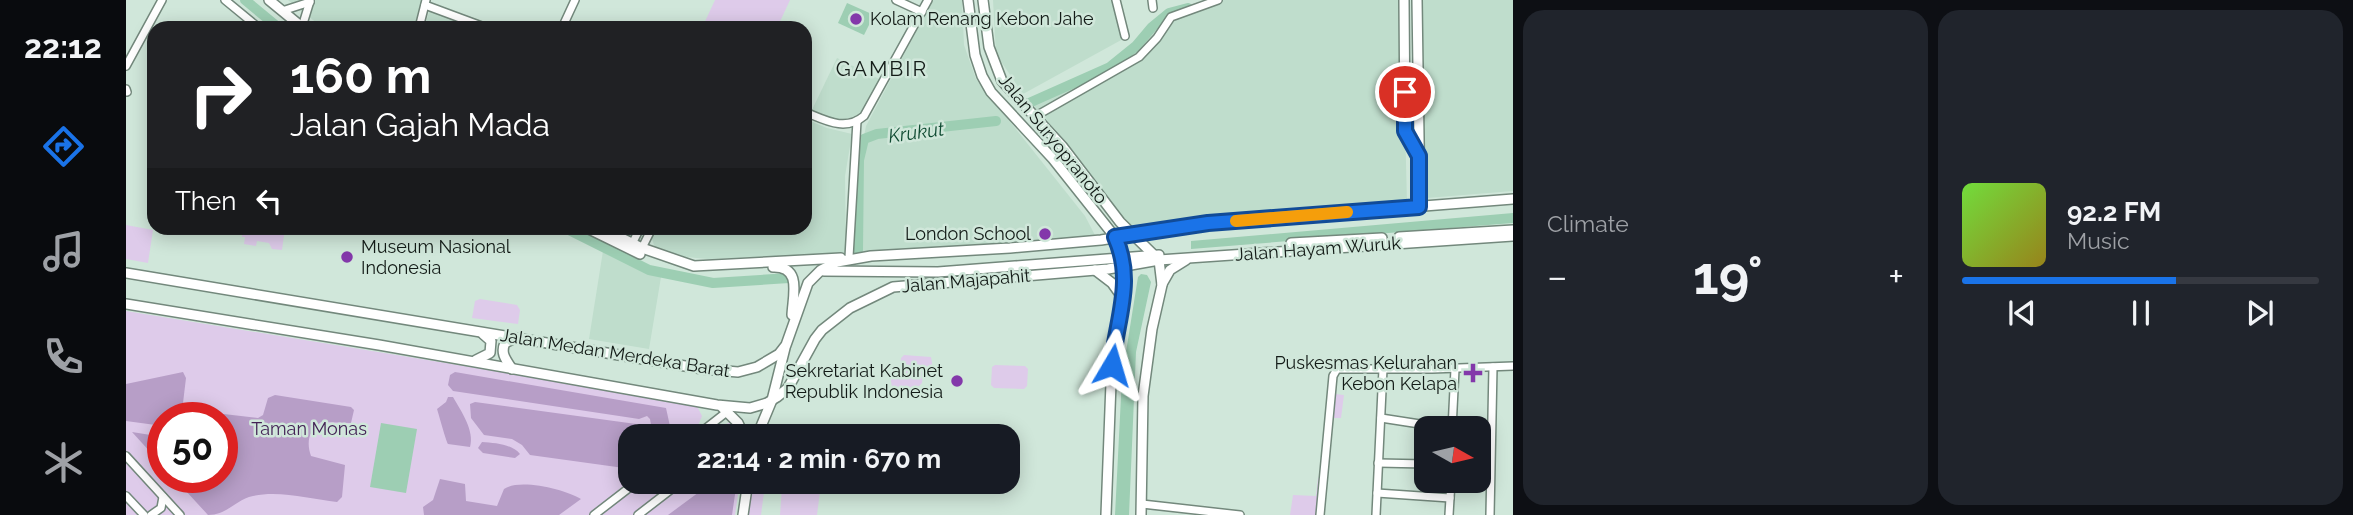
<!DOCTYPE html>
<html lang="en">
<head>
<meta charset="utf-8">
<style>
	:root { --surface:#171b24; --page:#20242c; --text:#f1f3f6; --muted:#9ea1a6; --line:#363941; --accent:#1a73e8 }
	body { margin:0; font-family:Raleway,sans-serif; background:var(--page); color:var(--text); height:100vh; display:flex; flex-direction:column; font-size:26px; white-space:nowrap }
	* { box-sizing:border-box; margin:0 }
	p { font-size:23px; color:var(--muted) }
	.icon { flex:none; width:38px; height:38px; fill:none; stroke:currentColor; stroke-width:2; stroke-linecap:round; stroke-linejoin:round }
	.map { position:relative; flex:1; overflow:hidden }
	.drawer { display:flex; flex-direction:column; gap:10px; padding:10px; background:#0d0f14; width:840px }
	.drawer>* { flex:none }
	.top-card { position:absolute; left:21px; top:21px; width:665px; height:214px; border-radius:21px; box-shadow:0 4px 18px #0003; background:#202124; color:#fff; overflow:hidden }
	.needle { width:46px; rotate:98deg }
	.buttons { position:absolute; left:1288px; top:416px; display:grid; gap:14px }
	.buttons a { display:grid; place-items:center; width:77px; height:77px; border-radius:14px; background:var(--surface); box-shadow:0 4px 18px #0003; font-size:35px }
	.speed { position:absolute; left:21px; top:402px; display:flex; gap:14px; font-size:35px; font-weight:700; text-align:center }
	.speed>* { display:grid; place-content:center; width:91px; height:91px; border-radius:50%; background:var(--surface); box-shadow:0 4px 18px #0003; line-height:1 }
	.speed .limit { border:10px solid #d22; background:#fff; color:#111 }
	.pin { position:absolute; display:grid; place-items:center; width:60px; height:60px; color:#fff; margin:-30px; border:4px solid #fff; border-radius:50%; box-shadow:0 2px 7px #0007 }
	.me { position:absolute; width:77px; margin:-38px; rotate:7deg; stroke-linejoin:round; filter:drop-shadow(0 0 5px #0008) }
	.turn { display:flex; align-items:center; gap:24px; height:147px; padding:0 28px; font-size:32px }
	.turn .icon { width:91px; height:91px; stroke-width:2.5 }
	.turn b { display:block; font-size:49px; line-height:60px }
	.then { display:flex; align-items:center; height:66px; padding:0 28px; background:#0003; gap:14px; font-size:26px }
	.big { font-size:52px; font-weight:700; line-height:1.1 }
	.drawer .widget { flex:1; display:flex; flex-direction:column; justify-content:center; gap:10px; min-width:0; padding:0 24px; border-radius:21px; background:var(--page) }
	.song { display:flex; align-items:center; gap:21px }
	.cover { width:84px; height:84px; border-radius:10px; background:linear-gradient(135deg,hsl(100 70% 55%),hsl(50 70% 35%)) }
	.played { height:7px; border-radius:4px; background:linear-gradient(90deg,var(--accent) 60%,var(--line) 60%) }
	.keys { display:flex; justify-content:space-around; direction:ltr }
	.heat { display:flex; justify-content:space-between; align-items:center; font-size:38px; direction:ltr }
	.drawer .tiles { flex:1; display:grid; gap:10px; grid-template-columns:repeat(2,1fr) }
	.trip { position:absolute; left:492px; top:424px; width:402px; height:70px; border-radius:21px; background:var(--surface); box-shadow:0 4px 18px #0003; font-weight:700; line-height:70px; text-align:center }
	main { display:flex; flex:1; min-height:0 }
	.dock { display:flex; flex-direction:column; width:126px; justify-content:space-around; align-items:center; background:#090b0e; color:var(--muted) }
	.dock .icon { width:49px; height:49px }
	.dock .on { color:var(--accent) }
	.dock b { font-size:32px; color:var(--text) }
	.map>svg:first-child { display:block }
	.built { fill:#bfddcc }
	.green { fill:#decbea; fill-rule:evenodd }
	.forest { fill:#b79ec7 }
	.water { fill:#9dceb3 }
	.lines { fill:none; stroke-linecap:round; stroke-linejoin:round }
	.river { stroke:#9dceb3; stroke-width:10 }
	.minor-casing { stroke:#73887c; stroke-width:10 }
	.major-casing { stroke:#73887c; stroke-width:12 }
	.minor { stroke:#fff; stroke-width:7 }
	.major { stroke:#fff; stroke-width:9 }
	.route-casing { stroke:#114b97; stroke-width:18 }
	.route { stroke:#1a73e8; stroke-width:12 }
	.slow { stroke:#f59e0b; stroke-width:12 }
	.poi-dot { fill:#8338aa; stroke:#d0e7da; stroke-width:2.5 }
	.labels { text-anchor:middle; stroke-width:5; stroke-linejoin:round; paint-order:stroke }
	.poi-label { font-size:18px; fill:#131b17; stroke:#d0e7da; text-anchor:end }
	.street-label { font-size:18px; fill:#131b17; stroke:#d0e7da }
	.park-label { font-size:18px; fill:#432255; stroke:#d0e7da }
	.water-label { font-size:19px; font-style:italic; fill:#0e4a31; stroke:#d0e7da }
	.quarter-label { font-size:21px; letter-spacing:2px; fill:#131b17; stroke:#d0e7da }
</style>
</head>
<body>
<main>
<nav class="dock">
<b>22:12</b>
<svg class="icon on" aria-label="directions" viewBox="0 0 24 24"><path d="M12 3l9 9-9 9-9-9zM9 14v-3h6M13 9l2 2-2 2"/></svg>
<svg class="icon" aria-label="music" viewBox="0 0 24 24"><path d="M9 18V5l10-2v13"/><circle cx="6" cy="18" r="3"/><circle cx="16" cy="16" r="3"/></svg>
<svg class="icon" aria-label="phone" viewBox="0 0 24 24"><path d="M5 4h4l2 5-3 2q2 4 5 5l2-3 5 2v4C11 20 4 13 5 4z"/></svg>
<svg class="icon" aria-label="climate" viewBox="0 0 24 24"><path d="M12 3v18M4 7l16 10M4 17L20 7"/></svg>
</nav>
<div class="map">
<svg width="1387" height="515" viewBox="0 0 1387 515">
	<rect width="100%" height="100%" fill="#d0e7da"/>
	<g class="built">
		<polygon points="162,0 296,0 288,28 197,28"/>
		<polygon points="807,0 836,0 838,45 850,79 959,216 971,239 736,253 737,141 740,126"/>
		<polygon points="867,0 990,0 997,39 897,94 870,54"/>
		<polygon points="1092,0 1276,0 1281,204 1053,221 1003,228 907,105 988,69 1008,55 1023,35 1043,17"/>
		<polygon points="1291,0 1387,0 1387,191 1301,198 1297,194"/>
		<polygon points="305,6 353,28 298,28"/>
		<polygon points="711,58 755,80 734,114 710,123 684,114"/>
		<polygon points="679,119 701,128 726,134 719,176 720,253 582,259 560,257 529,248 525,236 529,228 679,228"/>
		<polygon points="477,251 510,268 535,277 523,349 463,339"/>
	</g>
	<g class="green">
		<polygon points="589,0 664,0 651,28 576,28"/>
		<polygon points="0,225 27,230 22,263 0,259"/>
		<polygon points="117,228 137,229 137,233 143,234 148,228 159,228 156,250 146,249 143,243 131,241 130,246 118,244 119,237 116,237"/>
		<polygon points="354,299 391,305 394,310 392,324 346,318 349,301"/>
		<path d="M0,311L565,403L571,406L576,416L571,428L563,436H504V481H614L609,515H0ZM37,418H96V478H37Z"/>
		<polygon points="778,355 805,357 807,369 797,372 796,383 791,388 766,387 764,375 769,371 774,371 775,358"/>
		<polygon points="869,365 899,366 902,369 901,386 898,389 868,388 865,385 866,367"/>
		<polygon points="1209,394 1218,395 1215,418 1205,418"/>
		<path d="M602,423H607L610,428C605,438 594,436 584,436Z"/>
		<polygon points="1197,477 1193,515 1164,515 1167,495 1190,496 1192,478"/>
		<polygon points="629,486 634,486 638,492 635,515 621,515 624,494"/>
		<polygon points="656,487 694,491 691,515 654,515"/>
	</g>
	<g class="forest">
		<polygon points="57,372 60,378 57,403 71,409 71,418 37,418 37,426 0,421 0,384"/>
		<polygon points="329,372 540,408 545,431 541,436 527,436 524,419 521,416 513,419 327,391 322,385 324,375"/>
		<path d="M149,395L225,407L228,410L225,423L195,422C183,430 180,442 185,456L219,465L216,497L211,502C185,499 153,490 127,496C109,500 101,515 82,515L48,478H96V418L84,417L89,413L132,418L137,415L142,398Z"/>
		<path d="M322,397H327C335,411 349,431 344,447L322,444C320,441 312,412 311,409L320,402Z"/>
		<polygon points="349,402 510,424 519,436 504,436 504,464 498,468 404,455 396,445 386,439 358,435 345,418 344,404"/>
		<polygon points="6,432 37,437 37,466"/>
		<path d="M356,442C369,443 386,444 394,454L389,458L357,453L352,448Z"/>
		<path d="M314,479L339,484L340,501L371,506L378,489C394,478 440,490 455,499L433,515H298L297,507L307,500Z"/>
		<polygon points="588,481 611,481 606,515 542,515"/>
	</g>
	<g class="water">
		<polygon points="721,3 748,15 738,35 712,23"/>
		<polygon points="1387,213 1387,223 1065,249 1065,241"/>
		<polygon points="1015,274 1021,275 1025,282 1010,352 1003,515 989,515 996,377 1012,277"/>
		<polygon points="255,423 291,429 280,493 244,487"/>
	</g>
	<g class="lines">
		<g class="river">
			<polyline points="119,0 153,28"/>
			<polyline points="903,103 984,67 1010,46 1026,27 1043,13 1062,8"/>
			<polyline points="439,228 523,270 587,283 663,278"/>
			<polyline points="732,250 733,160 738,139 751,134 870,121"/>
		</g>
		<defs>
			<g id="minor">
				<polyline points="99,0 133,28"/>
				<polyline points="770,0 796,12"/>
				<polyline points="990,0 999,36"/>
				<polyline points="1026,0 1027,8"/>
				<polyline points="299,5 361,28"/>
				<polyline points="156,11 184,2"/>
				<polyline points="176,27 184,1"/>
				<polyline points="293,28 300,0"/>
				<polyline points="436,28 449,0"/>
				<polyline points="0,66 36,0"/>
				<polyline points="0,89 1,92"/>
				<path d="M679,112C699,120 719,132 738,116L802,0"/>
				<polyline points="908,117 1013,57 1031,38 1045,17 1092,0"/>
				<polyline points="505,246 514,228"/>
				<polyline points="514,252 526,228"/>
				<polyline points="723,257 731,121"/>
				<polyline points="1255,418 1326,429 1329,369"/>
				<polyline points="570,436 602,411"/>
				<polyline points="0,456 54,515"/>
				<polyline points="1252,463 1300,464"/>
				<polyline points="1251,493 1324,498"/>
				<polyline points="0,496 18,515"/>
				<polyline points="1016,504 1114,515"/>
				<polyline points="25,515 35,508 37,497"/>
				<polyline points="468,515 512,481"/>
				<polyline points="512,515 556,481"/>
				<polyline points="1194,515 1207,376 1211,369 1306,369 1387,366"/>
				<polyline points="1250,515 1257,369"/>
				<polyline points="1323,515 1325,481"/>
				<polyline points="1364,515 1367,367"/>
			</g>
			<g id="major">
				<polyline points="143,0 177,28"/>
				<polyline points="842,0 849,55 856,76 865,92 927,159 989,237 998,258 999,285 988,345 985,383 980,515"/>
				<polyline points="857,0 863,47 876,81 936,146 994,222 1033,260 1036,285 1026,329 1017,396 1015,515"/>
				<polyline points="1278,0 1279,131 1292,154"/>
				<polyline points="1291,0 1294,207"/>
				<polyline points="461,228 514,254"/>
				<polyline points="475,228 516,248 568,266 715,258"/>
				<polyline points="1273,237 1387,230"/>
				<polyline points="1165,243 1256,238"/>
				<path d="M647,267C676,266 667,295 666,315"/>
				<polyline points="969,270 986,283 996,297"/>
				<polyline points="698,271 812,272 1033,255"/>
				<polyline points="0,273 577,369 612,372 631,367 653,354 660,345 682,283 695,270 711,262 745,256 884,248 975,240 1082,223 1387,199"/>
				<polyline points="1036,284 1044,270 1060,260"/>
				<polyline points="0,304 253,345 591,405 624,408 641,403 651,397 662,388 689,339 696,330 724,308 767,287 982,269 1033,260 1387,236"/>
				<polyline points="350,360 364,353 365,341 357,334"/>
				<path d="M386,369C380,360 374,353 379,343L389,338"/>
				<polyline points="596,407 612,423 618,436"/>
				<polyline points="631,436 646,400 659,348"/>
				<polyline points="617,515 622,481"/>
			</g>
		</defs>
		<use href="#minor" class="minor-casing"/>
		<use href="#major" class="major-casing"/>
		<use href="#minor" class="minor"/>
		<use href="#major" class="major"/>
	</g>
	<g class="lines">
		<defs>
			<path id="route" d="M986,365C990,320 1009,281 989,237L1082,223L1293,207V156L1279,131V92"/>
		</defs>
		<use href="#route" class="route-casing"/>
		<use href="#route" class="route"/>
		<polyline class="slow" points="1110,221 1221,212"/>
	</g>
	<g class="poi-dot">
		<circle cx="730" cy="19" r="7"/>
		<circle cx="919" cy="234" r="7"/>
		<circle cx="221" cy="257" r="7"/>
		<path d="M1343.5 362.5h7v7h7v7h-7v7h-7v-7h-7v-7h7z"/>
		<circle cx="831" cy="381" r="7"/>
	</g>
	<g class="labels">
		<g class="poi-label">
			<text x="744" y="25" text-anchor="start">Kolam Renang Kebon Jahe</text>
			<text x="905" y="240">London School</text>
			<text x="235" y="253" text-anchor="start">Museum Nasional<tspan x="235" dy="21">Indonesia</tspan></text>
			<text x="1331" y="369">Puskesmas Kelurahan<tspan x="1331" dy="21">Kebon Kelapa</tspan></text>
			<text x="817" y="377">Sekretariat Kabinet<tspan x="817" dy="21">Republik Indonesia</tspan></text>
		</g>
		<g class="street-label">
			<text transform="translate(927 139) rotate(51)" y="6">Jalan Suryopranoto</text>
			<text transform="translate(1192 249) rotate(-4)" y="6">Jalan Hayam Wuruk</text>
			<text transform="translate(840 281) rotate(-5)" y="6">Jalan Majapahit</text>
			<text transform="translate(489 353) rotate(9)" y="6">Jalan Medan Merdeka Barat</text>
		</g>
		<g class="park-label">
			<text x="183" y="435">Taman Monas</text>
		</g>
		<g class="water-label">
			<text transform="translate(790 132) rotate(-8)" y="7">Krukut</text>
		</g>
		<g class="quarter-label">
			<text x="756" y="76">GAMBIR</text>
		</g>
	</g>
</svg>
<div class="buttons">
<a><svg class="needle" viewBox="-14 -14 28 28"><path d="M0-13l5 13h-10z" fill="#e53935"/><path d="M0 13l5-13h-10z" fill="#9ea1a6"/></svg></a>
</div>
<div class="speed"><div class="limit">50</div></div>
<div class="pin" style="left:1279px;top:92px;background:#d93025"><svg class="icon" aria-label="arrive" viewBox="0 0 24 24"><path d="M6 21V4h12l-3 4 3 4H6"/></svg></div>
<svg class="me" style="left:986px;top:365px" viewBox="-20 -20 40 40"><path d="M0-17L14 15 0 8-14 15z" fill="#1a73e8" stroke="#fff" stroke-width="4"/></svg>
<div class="trip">22:14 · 2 min · 670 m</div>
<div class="top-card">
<div class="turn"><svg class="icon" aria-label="right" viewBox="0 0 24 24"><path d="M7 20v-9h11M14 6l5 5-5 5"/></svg><div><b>160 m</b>Jalan Gajah Mada</div></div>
<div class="then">Then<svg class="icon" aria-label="left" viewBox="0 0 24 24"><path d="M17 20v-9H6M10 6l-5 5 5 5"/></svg></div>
</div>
</div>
<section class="drawer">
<div class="tiles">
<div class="widget"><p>Climate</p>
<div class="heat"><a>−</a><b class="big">19°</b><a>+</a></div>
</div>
<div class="widget">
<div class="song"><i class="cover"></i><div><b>92.2 FM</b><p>Music</p></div></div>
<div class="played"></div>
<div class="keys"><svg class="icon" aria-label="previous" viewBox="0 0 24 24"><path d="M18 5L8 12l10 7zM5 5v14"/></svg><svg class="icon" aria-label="pause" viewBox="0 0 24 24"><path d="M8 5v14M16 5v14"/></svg><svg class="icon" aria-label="next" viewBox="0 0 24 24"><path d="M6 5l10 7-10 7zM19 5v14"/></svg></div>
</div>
</div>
</section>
</main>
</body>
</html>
